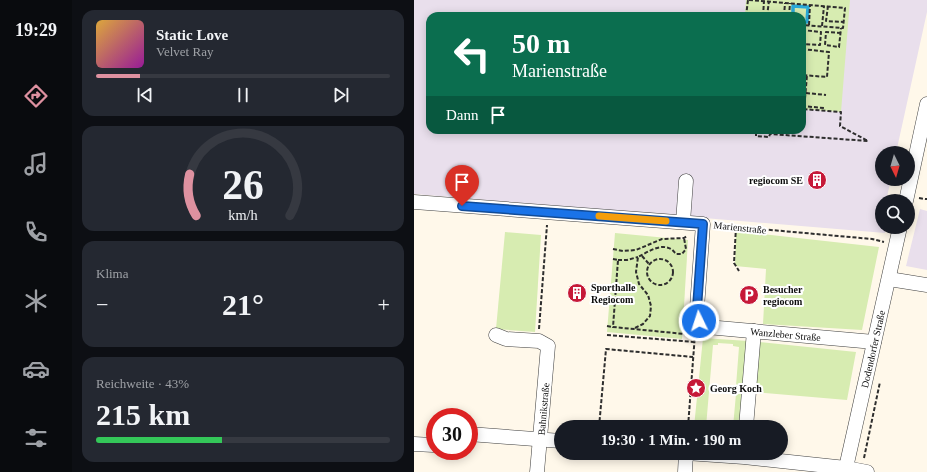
<!DOCTYPE html>
<html lang="de">
<head>
<meta charset="utf-8">
<style>
	:root { --surface:#171b24; --page:#242831; --text:#f1f3f6; --muted:#9ea1a6; --line:#363941; --accent:#de91a0 }
	body { margin:0; font-family:Georgia,serif; background:var(--page); color:var(--text); height:100vh; display:flex; flex-direction:column; font-size:15px; white-space:nowrap }
	* { box-sizing:border-box; margin:0 }
	p { font-size:13px; color:var(--muted) }
	.icon { flex:none; width:22px; height:22px; fill:none; stroke:currentColor; stroke-width:2; stroke-linecap:round; stroke-linejoin:round }
	.map { position:relative; flex:1; overflow:hidden }
	.sheet { display:flex; flex-direction:column; gap:10px; padding:10px; background:#0d0f14; width:342px }
	.sheet>* { flex:none }
	.banner { position:absolute; left:12px; top:12px; width:380px; height:122px; border-radius:12px; box-shadow:0 2px 10px #0003; background:#0b6e4f; color:#fff; overflow:hidden }
	.needle { width:26px; rotate:175deg }
	.controls { position:absolute; left:461px; top:146px; display:grid; gap:8px }
	.controls a { display:grid; place-items:center; width:40px; height:40px; border-radius:50%; background:var(--surface); box-shadow:0 2px 10px #0003; font-size:20px }
	.speed { position:absolute; left:12px; top:408px; display:flex; gap:8px; font-size:20px; font-weight:700; text-align:center }
	.speed>* { display:grid; place-content:center; width:52px; height:52px; border-radius:50%; background:var(--surface); box-shadow:0 2px 10px #0003; line-height:1 }
	.speed .limit { border:6px solid #d22; background:#fff; color:#111 }
	.pin { position:absolute; display:grid; place-items:center; width:34px; height:34px; color:#fff; margin:-41px -17px; border-radius:50% 50% 50% 0; rotate:-45deg; box-shadow:0 0 4px #0007 }
	.pin .icon { rotate:45deg }
	.me { position:absolute; width:44px; margin:-22px; rotate:356deg; stroke-linejoin:round; filter:drop-shadow(0 0 3px #0008) }
	.turn { display:flex; align-items:center; gap:14px; height:84px; padding:0 20px; font-size:18px }
	.turn .icon { width:52px; height:52px; stroke-width:2.5 }
	.turn b { display:block; font-size:28px; line-height:34px }
	.then { display:flex; align-items:center; height:38px; padding:0 20px; background:#0003; gap:8px; font-size:15px }
	.big { font-size:30px; font-weight:700; line-height:1.1 }
	.sheet .widget { flex:1; display:flex; flex-direction:column; justify-content:center; gap:6px; min-width:0; padding:0 14px; border-radius:12px; background:var(--page) }
	.sheet .dial { align-items:center; gap:0 }
	.dial svg { height:104px; overflow:visible; fill:none; stroke:var(--line); stroke-width:7; stroke-linecap:round; text-anchor:middle }
	.dial text { fill:var(--text); stroke:none }
	.song { display:flex; align-items:center; gap:12px }
	.cover { width:48px; height:48px; border-radius:6px; background:linear-gradient(135deg,hsl(40 70% 55%),hsl(300 70% 35%)) }
	.played { height:4px; border-radius:2px; background:linear-gradient(90deg,var(--accent) 15%,var(--line) 15%) }
	.keys { display:flex; justify-content:space-around; direction:ltr }
	.heat { display:flex; justify-content:space-between; align-items:center; font-size:22px; direction:ltr }
	.charge { height:6px; border-radius:3px; background:linear-gradient(90deg,#34c759 43%,var(--line) 0) }
	.trip { position:absolute; left:140px; top:420px; width:234px; height:40px; border-radius:20px; background:var(--surface); box-shadow:0 2px 10px #0003; font-weight:700; line-height:40px; text-align:center }
	main { display:flex; flex:1; min-height:0 }
	.tab-bar { display:flex; flex-direction:column; width:72px; justify-content:space-around; align-items:center; background:#090b0e; color:var(--muted) }
	.tab-bar .icon { width:28px; height:28px }
	.tab-bar .active { color:var(--accent) }
	.tab-bar b { font-size:18px; color:var(--text) }
	.map>svg:first-child { display:block }
	.industrial { fill:#e9dfec; fill-rule:evenodd }
	.green { fill:#d7ecb1 }
	.lines { fill:none; stroke-linecap:round; stroke-linejoin:round }
	.stream { stroke:#2ba9d8; stroke-width:3.5 }
	.minor-casing { stroke:#3f3f3f; stroke-width:15 }
	.path { stroke:#2e2e2e; stroke-width:2; stroke-dasharray:4 2; stroke-linecap:butt }
	.minor { stroke:#fff; stroke-width:14 }
	.route-casing { stroke:#114b97; stroke-width:10 }
	.route { stroke:#1a73e8; stroke-width:7 }
	.slow { stroke:#f59e0b; stroke-width:7 }
	.labels { text-anchor:middle; stroke-width:4; stroke-linejoin:round; paint-order:stroke }
	.poi-label { font-size:10px; font-weight:bold; fill:#0c0c0c; stroke:#fff; text-anchor:start }
	.street-label { font-size:10px; fill:#0c0c0c; stroke:#fff }
</style>
</head>
<body>
<main>
<nav class="tab-bar">
<b>19:29</b>
<svg class="icon active" aria-label="directions" viewBox="0 0 24 24"><path d="M12 3l9 9-9 9-9-9zM9 14v-3h6M13 9l2 2-2 2"/></svg>
<svg class="icon" aria-label="music" viewBox="0 0 24 24"><path d="M9 18V5l10-2v13"/><circle cx="6" cy="18" r="3"/><circle cx="16" cy="16" r="3"/></svg>
<svg class="icon" aria-label="phone" viewBox="0 0 24 24"><path d="M5 4h4l2 5-3 2q2 4 5 5l2-3 5 2v4C11 20 4 13 5 4z"/></svg>
<svg class="icon" aria-label="climate" viewBox="0 0 24 24"><path d="M12 3v18M4 7l16 10M4 17L20 7"/></svg>
<svg class="icon" aria-label="car" viewBox="0 0 24 24"><path d="M5 17H2v-5l4-1 3-4h7l3 4 3 1v5h-3M9 17h6M6 11h13"/><circle cx="7" cy="17" r="2"/><circle cx="17" cy="17" r="2"/></svg>
<svg class="icon" aria-label="filters" viewBox="0 0 24 24"><path d="M4 7h16M4 17h16"/><circle cx="9" cy="7" r="2"/><circle cx="15" cy="17" r="2"/></svg>
</nav>
<section class="sheet">
<div class="widget">
<div class="song"><i class="cover"></i><div><b>Static Love</b><p>Velvet Ray</p></div></div>
<div class="played"></div>
<div class="keys"><svg class="icon" aria-label="previous" viewBox="0 0 24 24"><path d="M18 5L8 12l10 7zM5 5v14"/></svg><svg class="icon" aria-label="pause" viewBox="0 0 24 24"><path d="M8 5v14M16 5v14"/></svg><svg class="icon" aria-label="next" viewBox="0 0 24 24"><path d="M6 5l10 7-10 7zM19 5v14"/></svg></div>
</div>
<div class="widget dial"><svg viewBox="0 0 100 80">
<path d="M14 69A42 42 0 1 1 86 69"/>
<path d="M14 69A42 42 0 0 1 9 37" stroke="#de91a0"/>
<text x="50" y="56" font-size="32" font-weight="700">26</text>
<text x="50" y="72" font-size="11">km/h</text>
</svg></div>
<div class="widget"><p>Klima</p>
<div class="heat"><a>−</a><b class="big">21°</b><a>+</a></div>
</div>
<div class="widget"><p>Reichweite · 43%</p><b class="big">215 km</b><div class="charge"></div></div>
</section>
<div class="map">
<svg width="513" height="472" viewBox="0 0 513 472">
	<rect width="100%" height="100%" fill="#fff8ea"/>
	<g class="industrial">
		<path d="M0,0H513V12L482,153H468V179H477L472,201H468V227H471V233L0,194ZM16,16H388V130H16Z"/>
		<polygon points="506,209 513,211 513,270 492,266"/>
	</g>
	<g class="green">
		<polygon points="332,0 436,0 427,112 388,109 388,16 331,16"/>
		<polygon points="322,231 465,247 448,330 349,324 352,269 321,266"/>
		<polygon points="91,232 127,235 121,332 82,329"/>
		<polygon points="201,233 274,240 268,339 193,332"/>
		<polygon points="289,338 334,341 328,427 319,427 322,394 325,394 325,387 322,386 325,347 319,346 319,344 304,343 304,345 299,345 292,427 280,427"/>
		<polygon points="345,342 442,352 433,400 339,392"/>
	</g>
	<g class="lines">
		<polyline class="stream" points="379,16 379,6 394,7 393,22 388,22"/>
		<defs>
			<g id="minor">
				<polyline points="492,201 513,104"/>
				<path id="s1" d="M0,202L289,224L283,308L285,321L293,327L460,342"/>
				<polyline points="269,222 272,181"/>
				<polyline points="475,279 513,285"/>
				<polyline points="82,335 92,339 125,341 134,346 123,472"/>
				<polyline points="332,427 340,331"/>
				<polyline points="55,434 147,441"/>
				<polyline points="0,444 19,445 21,444"/>
				<polyline points="272,453 330,457 432,468 453,472"/>
				<polyline points="271,472 272,453"/>
				<path id="s2" d="M431,472L486,227"/>
			</g>
		</defs>
		<use href="#minor" class="minor-casing"/>
		<g class="path">
			<polyline points="335,0 431,8 429,28 388,25"/>
			<polyline points="414,6 412,21 429,22"/>
			<polyline points="332,16 334,0"/>
			<polyline points="349,16 350,1"/>
			<polyline points="353,16 355,1"/>
			<polyline points="370,16 371,3"/>
			<polyline points="375,16 376,3"/>
			<polyline points="395,25 396,5"/>
			<polyline points="408,26 410,6"/>
			<polyline points="388,30 407,32 406,45 388,44"/>
			<polyline points="427,33 412,32 411,45 425,47 427,28"/>
			<polyline points="388,49 415,52 413,77 388,75"/>
			<polyline points="392,93 412,95"/>
			<polyline points="388,106 410,108"/>
			<polyline points="390,110 393,75"/>
			<polyline points="324,130 324,131 342,133 342,136 355,137 356,134 454,141 426,126 427,112 388,109"/>
			<polyline points="505,198 511,199 513,199"/>
			<polyline points="301,225 458,239 470,242"/>
			<polyline points="322,227 320,263 325,271"/>
			<polyline points="199,249 209,251 222,250 248,239 270,238 273,236"/>
			<polyline points="228,256 235,264"/>
			<polyline points="199,259 204,260 199,327 281,335"/>
			<circle cx="246" cy="272" r="13"/>
			<polyline points="204,260 213,260 224,257"/>
			<polyline points="193,326 199,327"/>
			<path d="M221,328L229,324L236,316L237,306L234,295L225,284L222,272L224,257C234,252 246,243 257,249C259,250 260,252 262,254H268L272,249L270,238"/>
			<polyline points="125,329 133,225"/>
			<polyline points="193,335 280,342"/>
			<polyline points="185,427 192,349 279,357"/>
			<polyline points="274,427 281,334"/>
			<polyline points="450,458 466,382"/>
		</g>
		<use href="#minor" class="minor"/>
	</g>
	<g class="lines">
		<defs>
			<polyline id="route" points="48,206 289,224 283,308 285,321"/>
		</defs>
		<use href="#route" class="route-casing"/>
		<use href="#route" class="route"/>
		<polyline class="slow" points="185,216 252,221"/>
	</g>
	<defs>
		<symbol id="building-disc" viewBox="-11 -11 22 22"><circle r="9.5" fill="#c61938" stroke="#fff"/><path d="M-4-6H4V6H1V3H-1V6H-4ZM-2.5-4.3h1.7v1.8h-1.7ZM.8-4.3h1.7v1.8H.8ZM-2.5-1h1.7V.8h-1.7ZM.8-1h1.7V.8H.8Z" fill="#fff"/></symbol>
		<symbol id="parking-disc" viewBox="-11 -11 22 22"><circle r="9.5" fill="#c61938" stroke="#fff"/><path d="M-3.5-5.5H1a3.5 3.5 0 0 1 0 7H-1V5.5H-3.5ZM-1-3.4V-.6H.8a1.4 1.4 0 0 0 0-2.8Z" fill="#fff"/></symbol>
		<symbol id="sight-disc" viewBox="-11 -11 22 22"><circle r="9.5" fill="#c61938" stroke="#fff"/><path d="M0-6L1.8-2.2L6-1.7L2.9 1.2L3.7 5.4L0 3.3L-3.7 5.4L-2.9 1.2L-6-1.7L-1.8-2.2Z" fill="#fff"/></symbol>
	</defs>
	<g fill-rule="evenodd">
		<use href="#building-disc" x="392" y="169" width="22" height="22"/>
		<use href="#building-disc" x="152" y="282" width="22" height="22"/>
		<use href="#parking-disc" x="324" y="284" width="22" height="22"/>
		<use href="#sight-disc" x="271" y="377" width="22" height="22"/>
	</g>
	<g class="labels">
		<g class="poi-label">
			<text x="389" y="184" text-anchor="end">regiocom SE</text>
			<text x="177" y="291">Sporthalle<tspan x="177" dy="12">Regiocom</tspan></text>
			<text x="349" y="293">Besucher<tspan x="349" dy="12">regiocom</tspan></text>
			<text x="296" y="392">Georg Koch</text>
		</g>
		<g class="street-label">
			<text transform="translate(326 227) rotate(6)" y="4">Marienstraße</text>
			<text dy="4" stroke="none"><textPath href="#s1" startOffset="476">Wanzleber Straße</textPath></text>
			<text dy="4" stroke="none"><textPath href="#s2" startOffset="126">Dodendorfer Straße</textPath></text>
			<text transform="translate(129 409) rotate(-85)" y="4">Bahnikstraße</text>
		</g>
	</g>
</svg>
<div class="controls">
<a><svg class="needle" viewBox="-14 -14 28 28"><path d="M0-13l5 13h-10z" fill="#e53935"/><path d="M0 13l5-13h-10z" fill="#9ea1a6"/></svg></a>
<a><svg class="icon" aria-label="search" viewBox="0 0 24 24"><circle cx="10" cy="10" r="6"/><path d="M15 15l6 6"/></svg></a>
</div>
<div class="speed"><div class="limit">30</div></div>
<div class="pin" style="left:48px;top:206px;background:#d93025"><svg class="icon" aria-label="arrive" viewBox="0 0 24 24"><path d="M6 21V4h12l-3 4 3 4H6"/></svg></div>
<svg class="me" style="left:285px;top:321px" viewBox="-20 -20 40 40"><circle r="17" fill="#1a73e8" stroke="#fff" stroke-width="3"/><path d="M0-11L8 9 0 5-8 9z" fill="#fff"/></svg>
<div class="trip">19:30 · 1 Min. · 190 m</div>
<div class="banner">
<div class="turn"><svg class="icon" aria-label="left" viewBox="0 0 24 24"><path d="M17 20v-9H6M10 6l-5 5 5 5"/></svg><div><b>50 m</b>Marienstraße</div></div>
<div class="then">Dann<svg class="icon" aria-label="arrive" viewBox="0 0 24 24"><path d="M6 21V4h12l-3 4 3 4H6"/></svg></div>
</div>
</div>
</main>
</body>
</html>
